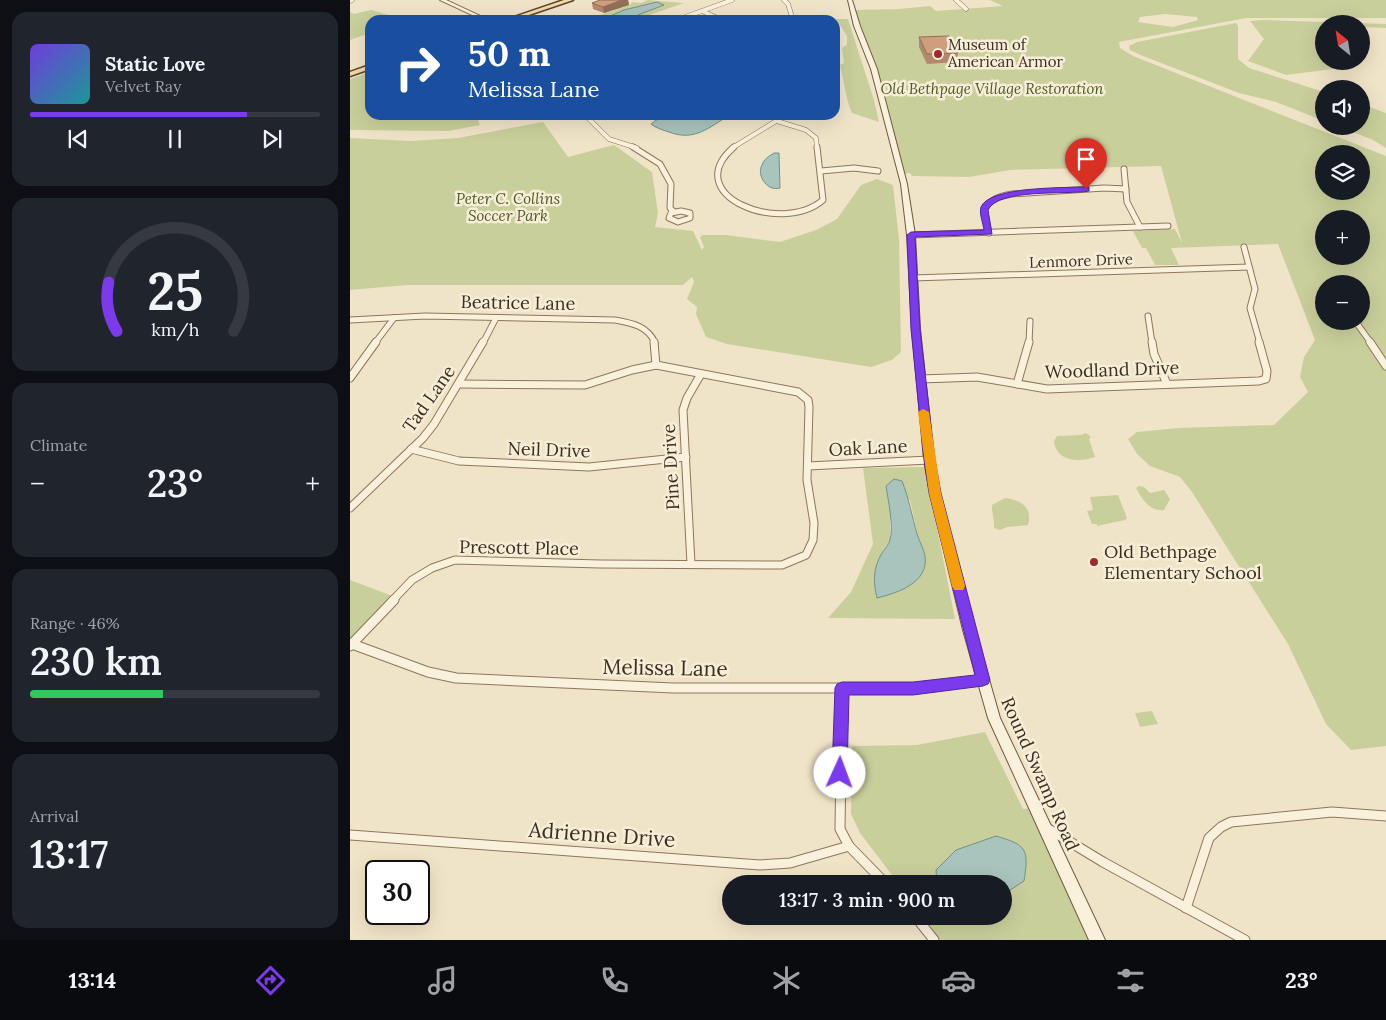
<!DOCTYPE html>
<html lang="en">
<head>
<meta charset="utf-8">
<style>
	:root { --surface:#171b24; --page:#20242c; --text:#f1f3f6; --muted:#9ea1a6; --line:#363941; --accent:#7c3aed }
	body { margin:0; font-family:Lora,serif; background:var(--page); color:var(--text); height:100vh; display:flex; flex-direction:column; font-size:19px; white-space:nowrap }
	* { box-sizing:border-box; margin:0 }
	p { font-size:16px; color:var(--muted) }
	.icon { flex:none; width:28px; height:28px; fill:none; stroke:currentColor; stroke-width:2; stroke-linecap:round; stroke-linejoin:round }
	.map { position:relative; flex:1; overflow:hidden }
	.panel { display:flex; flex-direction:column; gap:12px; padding:12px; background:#0d0f14; width:350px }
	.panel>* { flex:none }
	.hud { position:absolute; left:15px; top:15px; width:475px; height:105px; border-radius:15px; box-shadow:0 5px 20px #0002; background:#1a4fa0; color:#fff; overflow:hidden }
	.needle { width:32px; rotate:330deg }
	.buttons { position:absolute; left:965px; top:15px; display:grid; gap:10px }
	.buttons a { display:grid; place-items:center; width:55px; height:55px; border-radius:50%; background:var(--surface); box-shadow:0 5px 20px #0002; font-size:25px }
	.speed { position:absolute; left:15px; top:860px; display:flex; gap:10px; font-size:25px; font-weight:700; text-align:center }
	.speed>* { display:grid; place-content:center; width:65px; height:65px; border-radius:50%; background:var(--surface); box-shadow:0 5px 20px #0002; line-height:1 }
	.speed .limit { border:2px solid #111; border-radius:8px; background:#fff; color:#111 }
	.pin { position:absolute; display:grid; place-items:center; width:42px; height:42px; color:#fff; margin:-51px -21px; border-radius:50% 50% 50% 0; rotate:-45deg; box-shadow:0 0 5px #0007 }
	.pin .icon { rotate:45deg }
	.me { position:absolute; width:55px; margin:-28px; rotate:2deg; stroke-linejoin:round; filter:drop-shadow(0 0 4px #0008) }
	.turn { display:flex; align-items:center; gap:18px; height:105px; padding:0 20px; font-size:22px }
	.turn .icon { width:65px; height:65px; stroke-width:2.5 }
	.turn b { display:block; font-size:35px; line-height:42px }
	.big { font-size:38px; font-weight:600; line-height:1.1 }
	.panel .widget { flex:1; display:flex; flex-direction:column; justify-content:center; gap:8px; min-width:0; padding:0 18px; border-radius:15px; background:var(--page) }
	.panel .dial { align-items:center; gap:0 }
	.dial svg { height:130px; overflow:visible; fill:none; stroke:var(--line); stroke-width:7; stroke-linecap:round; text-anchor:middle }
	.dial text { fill:var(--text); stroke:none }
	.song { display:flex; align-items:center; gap:15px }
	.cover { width:60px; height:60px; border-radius:8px; background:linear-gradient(135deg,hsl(260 70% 55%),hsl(180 70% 35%)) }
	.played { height:5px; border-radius:2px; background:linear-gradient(90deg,var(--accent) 75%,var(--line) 75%) }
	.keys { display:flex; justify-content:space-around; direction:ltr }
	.heat { display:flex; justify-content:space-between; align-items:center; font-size:28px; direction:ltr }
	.charge { height:8px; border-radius:4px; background:linear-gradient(90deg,#34c759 46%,var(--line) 0) }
	.trip { position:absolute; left:372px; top:875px; width:290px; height:50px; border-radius:25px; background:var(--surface); box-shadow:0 5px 20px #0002; font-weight:600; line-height:50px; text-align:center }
	.tab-bar { display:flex; height:80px; justify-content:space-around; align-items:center; background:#090b0e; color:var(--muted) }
	.tab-bar .icon { width:35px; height:35px }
	.tab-bar .on { color:var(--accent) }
	.tab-bar b { font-size:22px; color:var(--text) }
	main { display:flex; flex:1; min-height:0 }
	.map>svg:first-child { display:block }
	.green { fill:#c9cf9b; fill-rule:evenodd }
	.water { fill:#a9c4bc; stroke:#6f938a }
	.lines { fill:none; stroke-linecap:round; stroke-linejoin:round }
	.minor-far3-casing { stroke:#8d765c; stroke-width:5 }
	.minor-far2-casing { stroke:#8d765c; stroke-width:7 }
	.minor-far1-casing { stroke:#8d765c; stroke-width:9 }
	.minor-casing { stroke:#8d765c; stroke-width:11 }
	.tertiary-casing { stroke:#8d765c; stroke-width:2 }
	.secondary-casing { stroke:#6f573f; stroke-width:2 }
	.primary-casing { stroke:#5b4430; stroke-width:3 }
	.minor-far3 { stroke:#faf1dc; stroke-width:4 }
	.minor-far2 { stroke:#faf1dc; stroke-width:5 }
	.minor-far1 { stroke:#faf1dc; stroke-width:7 }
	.minor { stroke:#faf1dc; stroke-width:9 }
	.tertiary { fill:#faf1dc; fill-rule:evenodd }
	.secondary { fill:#faf1dc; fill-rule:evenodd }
	.primary { fill:#f3d9a0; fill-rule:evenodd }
	.wall { fill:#b2896c }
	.shaded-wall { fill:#916f58 }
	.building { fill:#cf9f7d; stroke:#916f58 }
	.route { fill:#7c3aed; stroke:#51269a }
	.slow { fill:#f59e0b }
	.poi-dot { fill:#9e2a2b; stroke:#f7eed8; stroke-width:2 }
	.labels { text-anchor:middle; stroke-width:5; stroke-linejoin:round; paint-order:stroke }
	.far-poi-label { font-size:15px; fill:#3d2e20; stroke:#f7eed8; text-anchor:start }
	.far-park-label { font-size:15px; font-style:italic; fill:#4d5a26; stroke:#f7eed8 }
	.far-street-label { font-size:15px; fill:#3d2e20; stroke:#f7eed8 }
	.street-label { font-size:18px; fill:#3d2e20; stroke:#f7eed8 }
	.poi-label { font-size:18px; fill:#3d2e20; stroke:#f7eed8; text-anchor:start }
	.near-street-label { font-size:21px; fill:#3d2e20; stroke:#f7eed8 }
</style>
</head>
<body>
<main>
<section class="panel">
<div class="widget">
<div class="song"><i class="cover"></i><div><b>Static Love</b><p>Velvet Ray</p></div></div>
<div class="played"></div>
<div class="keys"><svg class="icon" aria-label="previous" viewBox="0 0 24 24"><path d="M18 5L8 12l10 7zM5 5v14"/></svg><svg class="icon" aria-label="pause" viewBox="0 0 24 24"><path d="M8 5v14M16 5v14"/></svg><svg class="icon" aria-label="next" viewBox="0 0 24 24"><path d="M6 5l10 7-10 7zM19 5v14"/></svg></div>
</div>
<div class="widget dial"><svg viewBox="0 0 100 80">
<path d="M14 69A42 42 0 1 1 86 69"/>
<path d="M14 69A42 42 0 0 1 9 39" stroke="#7c3aed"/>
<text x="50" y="56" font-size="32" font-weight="700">25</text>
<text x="50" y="72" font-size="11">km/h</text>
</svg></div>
<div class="widget"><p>Climate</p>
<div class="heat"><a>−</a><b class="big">23°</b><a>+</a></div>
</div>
<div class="widget"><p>Range · 46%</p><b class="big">230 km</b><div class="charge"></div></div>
<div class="widget"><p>Arrival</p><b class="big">13:17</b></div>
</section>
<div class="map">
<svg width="1036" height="940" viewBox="0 0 1036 940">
	<rect width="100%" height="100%" fill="#f0e4c8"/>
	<g class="green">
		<polygon points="298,0 334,3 285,20 235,20 280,5 282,2 291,3"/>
		<path d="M640,0H1036V18H896L769,42L770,48L783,56L1036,156V746L1001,750L976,724L938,644L842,492L830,477L800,466L787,454L778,439L787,432L829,428L924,425L958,392L950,377L954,357L965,340L928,244L821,248L829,265H805L796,248H792L783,231L825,229L832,243L811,166L660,170L619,177L562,176L560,173L553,174L524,63L507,23L509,22L502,10L549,9L580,6L586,11L653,6ZM815,14L847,17L848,20L823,27L788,22L790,17ZM974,154H1011V191H974ZM974,219H1011V256H974ZM974,284H1011V321H974Z"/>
		<polygon points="21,10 39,15 17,22 20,24 20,33 0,40 0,12 4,14"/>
		<path d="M486,19H498L524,100L529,122L502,113C496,100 494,80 490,65L494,63L492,48L497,45V36Z"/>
		<polygon points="912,20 1036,24 1036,28 1011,27 1011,24 974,24 974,61 997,61 991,68 936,75 898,61 914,39 900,21"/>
		<polygon points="886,23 888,26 888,59 899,68 974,92 974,121 926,102 889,93 793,56 780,50 779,46 787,42"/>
		<polygon points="20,72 20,115 126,115 130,125 98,131 0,130 0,79"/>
		<polygon points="1011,104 1036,113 1036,148 1023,140 988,126 1011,126"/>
		<polygon points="193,122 218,157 264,145 302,172 308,213 305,227 343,231 352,250 354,247 350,237 353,235 376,235 430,242 466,230 487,219 511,185 527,179 543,185 549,239 551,352 542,360 521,367 377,344 356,337 346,314 347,307 337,299 344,282 342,277 333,285 57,285 0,290 0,138 61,141 108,138"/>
		<path d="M736,433L741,437L739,439L745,457C728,463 706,461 704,441L707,436L731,435Z"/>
		<path d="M575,467L605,619L478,618L501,592L523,544L513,468ZM536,486L560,500L568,537L575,556H530L540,540V512Z"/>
		<path d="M789,486L794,487L800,493L814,490L820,499L814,510C800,512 792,499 786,488Z"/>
		<polygon points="768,495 777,518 775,520 747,526 747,524 742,524 737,511 743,510 740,497"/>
		<path d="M655,498C671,500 683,507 678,525L657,527L650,530L644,528C645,520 641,511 642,505Z"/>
		<polygon points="0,580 45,597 0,645"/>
		<polygon points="802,711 808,724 790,727 785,713"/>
		<polygon points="635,732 673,809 680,808 741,940 590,940 574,916 654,916 654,894 674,881 586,870 587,884 549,884 510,833 501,814 502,746 567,745"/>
	</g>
	<g class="water">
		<polygon points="307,2 314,5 275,20 251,20 274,10"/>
		<path d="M326,115H380C359,127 345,142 319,132C313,130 306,128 301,124L306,120Z"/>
		<path d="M424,153H429L430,188C418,192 406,176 412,165C414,159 419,156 424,153Z"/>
		<path d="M544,479L552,481C559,499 562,516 567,534C569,541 574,549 575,556C579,583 547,593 527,598C523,582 523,568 532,553C535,549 539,544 540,540C544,526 538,500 536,486Z"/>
		<path d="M646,836C677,845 679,849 674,881L654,894V884H587L586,870L606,850Z"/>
	</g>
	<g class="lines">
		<defs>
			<g id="minor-far3">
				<polyline points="434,0 438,4 443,20"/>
				<polyline points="606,0 616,9"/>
				<polyline points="0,1 2,0"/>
				<polyline points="352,11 372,20"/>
				<polyline points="327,20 382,0"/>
				<polyline points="235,115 259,139 287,148"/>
				<polyline points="427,121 456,130 466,138 467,148"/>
				<polyline points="382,148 436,115"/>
			</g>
			<g id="minor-far2">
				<polyline points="283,147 310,164 321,184 320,208 324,212"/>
				<path d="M384,147C328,195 431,236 473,200L467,147"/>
				<polyline points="774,169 777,202 790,227"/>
				<polyline points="471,171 504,168 528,171"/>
				<polygon points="331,211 340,213 340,218 328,222 319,218 321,213"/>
				<path d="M639,233L634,210C640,199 650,196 662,194L754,188L776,189"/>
				<polyline points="561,235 818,226"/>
				<polyline points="894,247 905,289 900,308 910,343"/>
				<polyline points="563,278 899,267"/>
				<polyline points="798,316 802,343"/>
				<path d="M0,320L75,316L265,320C282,323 298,326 305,343"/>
				<polyline points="1008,321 1008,325 1021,343"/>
				<polyline points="25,343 44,318"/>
				<polyline points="133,343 146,318"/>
				<polyline points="679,343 680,321"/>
			</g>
			<g id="minor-far1">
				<polyline points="304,342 306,365"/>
				<polyline points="802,342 804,354 817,384"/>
				<polyline points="1020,342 1036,366"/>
				<polyline points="0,378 26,342"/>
				<polyline points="571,379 627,377 697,389 909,381 916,379 917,371 909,342"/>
				<polyline points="667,384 679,342"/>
				<polyline points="61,449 109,461 239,467 336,457"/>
				<polyline points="458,466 579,460"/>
				<polyline points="0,508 73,438 84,424 133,342"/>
				<polyline points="341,564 333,410 337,398 351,374"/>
				<polyline points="42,601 62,580 82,568 105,560 250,564 432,565 456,555 463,540 464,523 457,480 459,407 458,400 448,392 306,365 282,370 235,385 109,384"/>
			</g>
			<g id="minor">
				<polyline points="2,644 78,672 106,678 323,688 563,688 633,680"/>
				<polyline points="0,646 44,600"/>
				<polyline points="492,688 490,829 499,846 536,884"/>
				<polyline points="697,828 753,862 895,940"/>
				<polyline points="0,835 410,865 440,863 499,846"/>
				<polyline points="836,908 859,838 871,827 881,822 982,812 1036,816"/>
				<polyline points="565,916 584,940"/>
			</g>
			<polygon id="tertiary" points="90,0 96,0 139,20 133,20"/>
			<polygon id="secondary" points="498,0 502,0 510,26 527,69 557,184 565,235 570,329 584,460 590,493 625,630 650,718 755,940 739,940 638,718 613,630 580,493 574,460 562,329 557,235 551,184 521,69 504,26"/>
			<g id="primary">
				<polygon points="214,0 223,0 164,20 155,20"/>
				<polygon points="20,65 20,69 0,76 0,72"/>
			</g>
		</defs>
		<use href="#minor-far3" class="minor-far3-casing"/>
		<use href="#minor-far2" class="minor-far2-casing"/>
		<use href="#minor-far1" class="minor-far1-casing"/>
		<use href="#minor" class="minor-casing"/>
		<use href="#tertiary" class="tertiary-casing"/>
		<use href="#secondary" class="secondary-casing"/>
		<use href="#primary" class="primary-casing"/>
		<use href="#minor-far3" class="minor-far3"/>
		<use href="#minor-far2" class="minor-far2"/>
		<use href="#minor-far1" class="minor-far1"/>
		<use href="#minor" class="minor"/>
		<use href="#tertiary" class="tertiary"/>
		<use href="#secondary" class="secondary"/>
		<use href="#primary" class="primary"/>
	</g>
	<g class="wall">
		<polygon points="250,0 278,0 279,5 254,13 243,9 242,3"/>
		<polygon points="569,37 608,53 607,62 577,64 569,47"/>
	</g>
	<polygon class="shaded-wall" points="272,0 278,0 279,5 254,13 253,7"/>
	<g class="building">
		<polygon points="250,0 272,0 253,7 242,3"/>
		<polygon points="599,36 608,53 577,54 569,37"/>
	</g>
	<path class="route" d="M736,187H739V191C717,195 648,188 638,210L642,234L565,237L570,329L585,460L591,493L640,680L638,684L633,686L563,695H499L497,773L495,778L490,780L484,778L482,773L485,688L487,684L492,682H563L625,675L579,493L574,460L561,329L557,235L561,232L634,230C633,223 629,213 631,207C640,186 715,188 736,187Z"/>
	<polygon class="slow" points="573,409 579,412 591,493 615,586 613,590 604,590 602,586 579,493 568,412"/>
	<g class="poi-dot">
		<circle cx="588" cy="54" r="5"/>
		<circle cx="744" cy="562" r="5"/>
	</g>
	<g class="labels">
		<g class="far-poi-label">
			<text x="598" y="50">Museum of<tspan x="598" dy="17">American Armor</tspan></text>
		</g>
		<g class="far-park-label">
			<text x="642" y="94">Old Bethpage Village Restoration</text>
			<text x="158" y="204">Peter C. Collins<tspan x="158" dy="17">Soccer Park</tspan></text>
		</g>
		<g class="far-street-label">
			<text transform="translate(731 261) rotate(-2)" y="5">Lenmore Drive</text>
		</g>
		<g class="street-label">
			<text transform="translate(168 303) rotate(1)" y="6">Beatrice Lane</text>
			<text transform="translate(762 370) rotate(-2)" y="6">Woodland Drive</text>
			<text transform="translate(79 399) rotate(-55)" y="6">Tad Lane</text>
			<text transform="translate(518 448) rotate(-3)" y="6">Oak Lane</text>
			<text transform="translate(199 450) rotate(2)" y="6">Neil Drive</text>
			<text transform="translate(321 467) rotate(-93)" y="6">Pine Drive</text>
			<text transform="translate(169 548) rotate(1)" y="6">Prescott Place</text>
			<text transform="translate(690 774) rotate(66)" y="6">Round Swamp Road</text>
		</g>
		<g class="poi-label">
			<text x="754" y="558">Old Bethpage<tspan x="754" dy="21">Elementary School</tspan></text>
		</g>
		<g class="near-street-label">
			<text transform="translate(315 668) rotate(1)" y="7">Melissa Lane</text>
			<text transform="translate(252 835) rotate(4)" y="7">Adrienne Drive</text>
		</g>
	</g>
</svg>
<div class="buttons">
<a><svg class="needle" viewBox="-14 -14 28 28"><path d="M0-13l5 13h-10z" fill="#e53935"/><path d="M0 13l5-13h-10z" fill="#9ea1a6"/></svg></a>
<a><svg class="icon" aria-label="sound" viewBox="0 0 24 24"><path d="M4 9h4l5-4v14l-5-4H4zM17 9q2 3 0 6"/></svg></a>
<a><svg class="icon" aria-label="layers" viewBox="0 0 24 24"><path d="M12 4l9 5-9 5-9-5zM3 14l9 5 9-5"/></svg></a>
<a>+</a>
<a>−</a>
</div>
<div class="speed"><div class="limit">30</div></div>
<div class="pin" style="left:736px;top:189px;background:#d93025"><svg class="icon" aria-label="arrive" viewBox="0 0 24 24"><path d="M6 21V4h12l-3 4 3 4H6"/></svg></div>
<svg class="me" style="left:490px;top:773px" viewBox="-20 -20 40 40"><circle r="19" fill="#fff"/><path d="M0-13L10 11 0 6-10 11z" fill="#7c3aed"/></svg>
<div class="trip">13:17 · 3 min · 900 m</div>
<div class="hud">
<div class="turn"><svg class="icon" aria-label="right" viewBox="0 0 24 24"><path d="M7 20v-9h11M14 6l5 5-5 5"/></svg><div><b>50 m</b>Melissa Lane</div></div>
</div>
</div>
</main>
<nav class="tab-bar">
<b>13:14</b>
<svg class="icon on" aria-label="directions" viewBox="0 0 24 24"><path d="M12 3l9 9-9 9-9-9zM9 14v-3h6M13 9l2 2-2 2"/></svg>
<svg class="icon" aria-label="music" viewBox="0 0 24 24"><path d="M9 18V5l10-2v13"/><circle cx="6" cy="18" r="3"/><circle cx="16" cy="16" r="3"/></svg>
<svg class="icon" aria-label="phone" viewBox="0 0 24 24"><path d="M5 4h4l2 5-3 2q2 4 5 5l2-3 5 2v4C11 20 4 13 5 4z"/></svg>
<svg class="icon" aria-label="climate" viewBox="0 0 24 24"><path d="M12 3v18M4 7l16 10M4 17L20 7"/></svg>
<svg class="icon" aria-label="car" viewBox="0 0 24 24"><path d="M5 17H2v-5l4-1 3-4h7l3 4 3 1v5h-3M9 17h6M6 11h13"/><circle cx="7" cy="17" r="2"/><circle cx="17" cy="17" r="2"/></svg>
<svg class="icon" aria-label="filters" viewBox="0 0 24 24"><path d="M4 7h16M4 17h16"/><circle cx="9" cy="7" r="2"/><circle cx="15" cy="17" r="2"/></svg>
<b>23°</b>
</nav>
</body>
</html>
